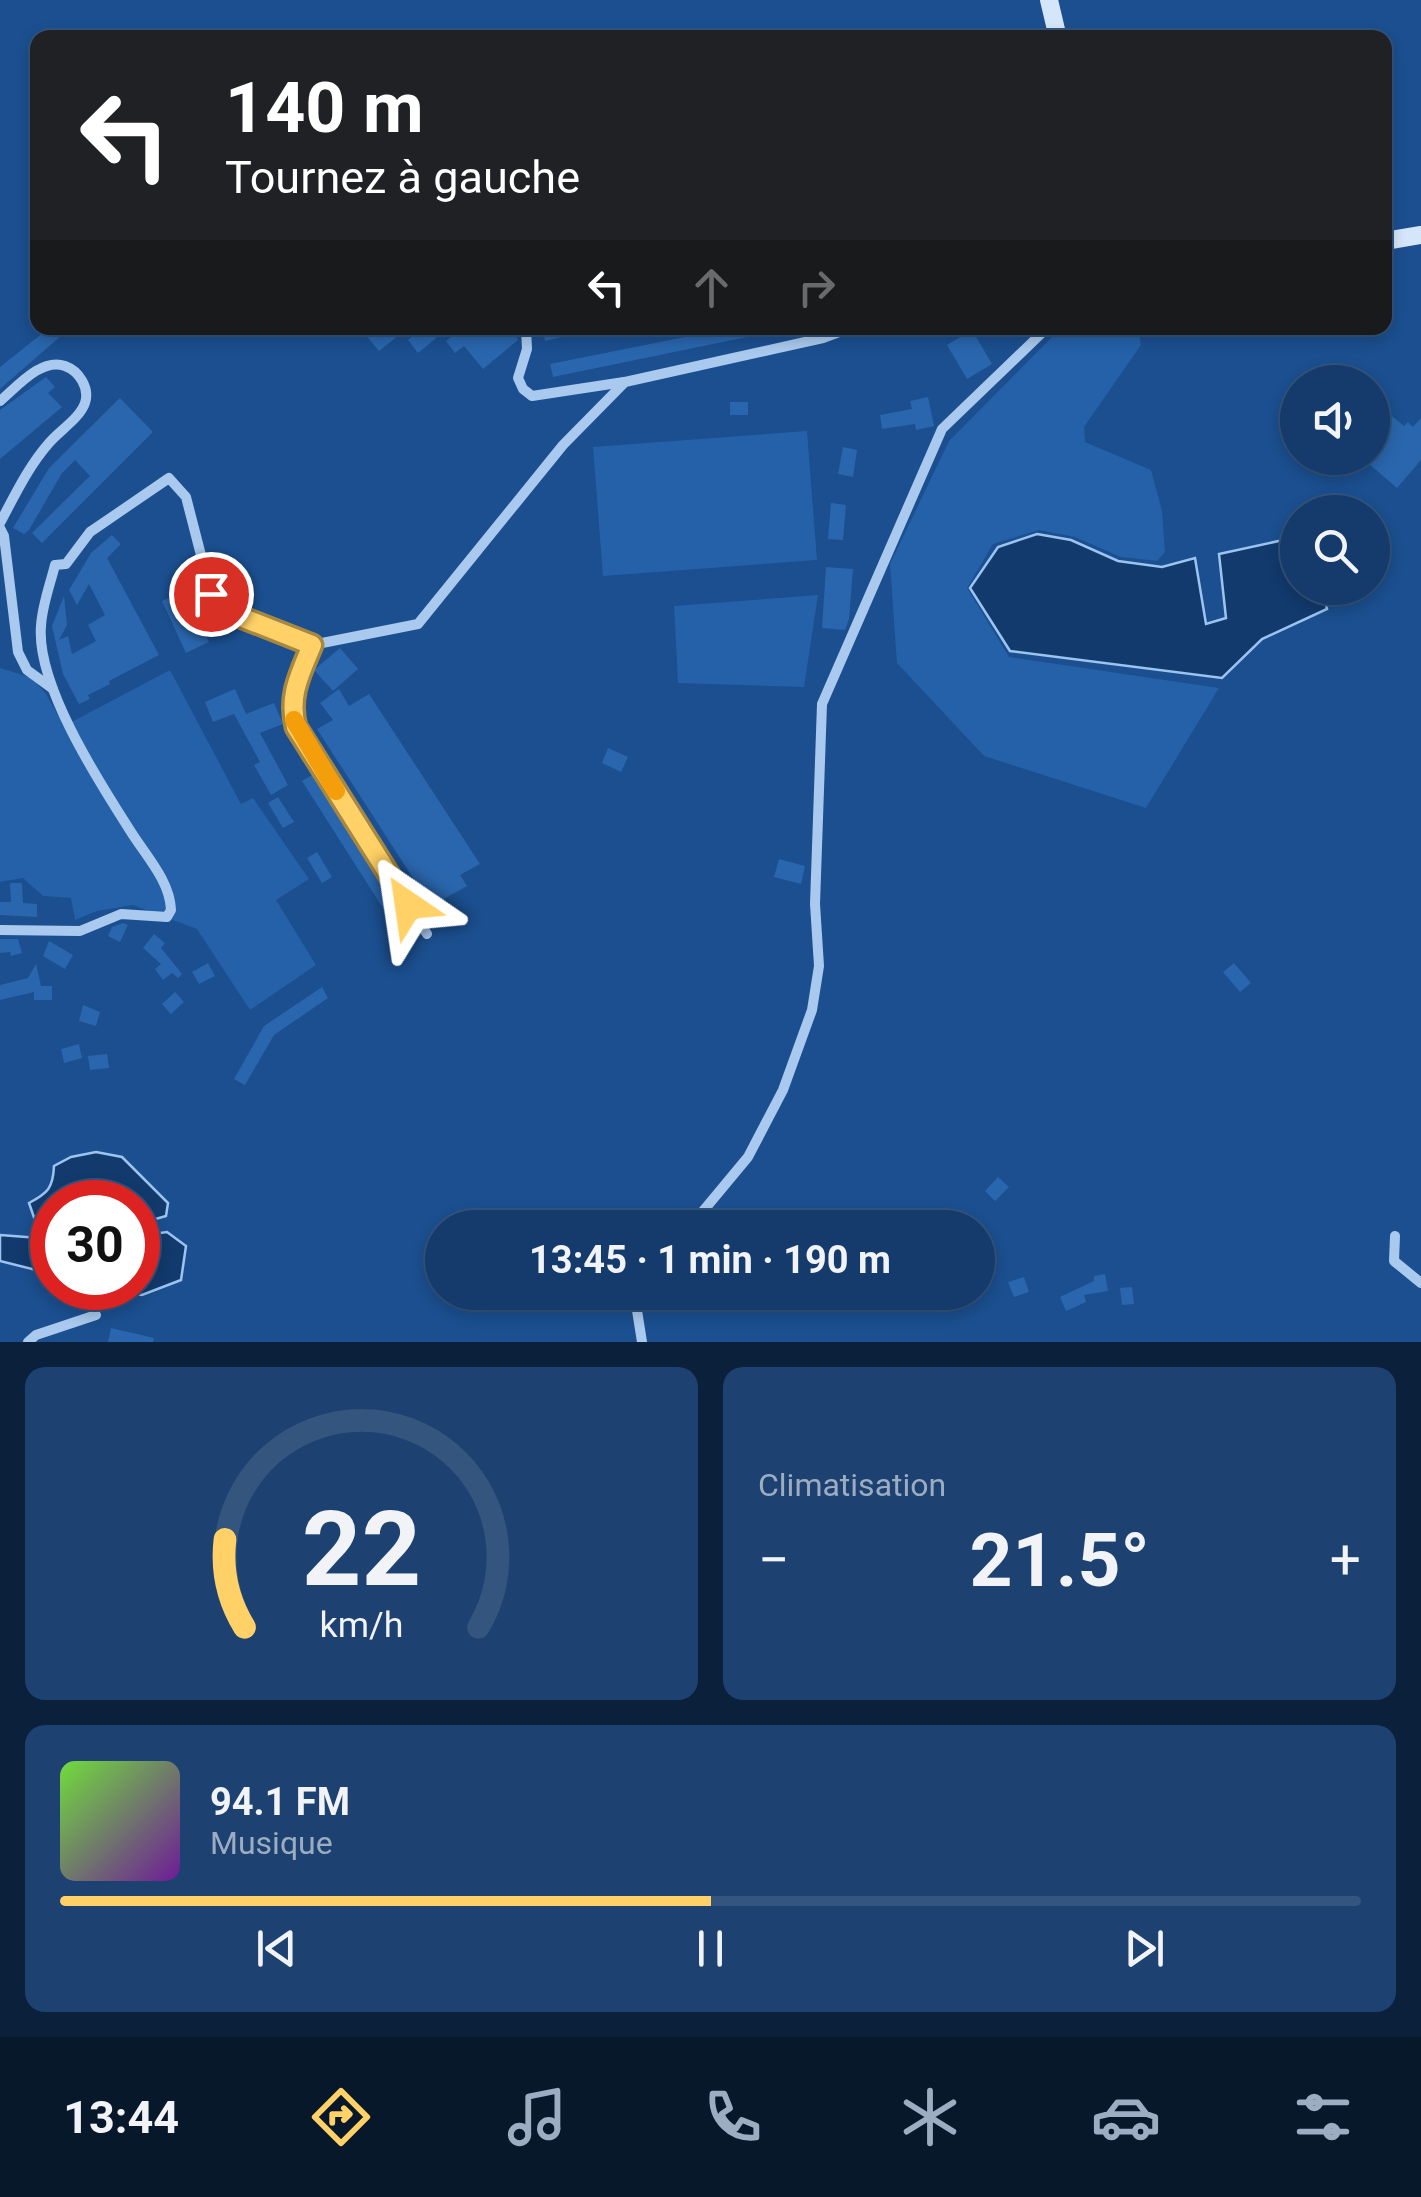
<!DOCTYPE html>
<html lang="fr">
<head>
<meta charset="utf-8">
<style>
	:root { --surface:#143b6b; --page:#1d4271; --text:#f1f3f6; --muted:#9dadc1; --line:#33557e; --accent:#ffd166 }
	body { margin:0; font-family:Roboto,sans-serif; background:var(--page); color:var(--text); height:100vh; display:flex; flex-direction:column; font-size:38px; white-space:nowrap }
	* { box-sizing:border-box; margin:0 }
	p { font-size:32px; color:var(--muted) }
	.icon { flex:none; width:55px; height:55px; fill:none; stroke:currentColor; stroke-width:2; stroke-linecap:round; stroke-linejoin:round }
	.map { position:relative; height:1342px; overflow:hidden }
	.panel { display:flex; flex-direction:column; gap:25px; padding:25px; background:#0b203b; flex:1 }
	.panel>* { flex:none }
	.guide { position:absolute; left:30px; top:30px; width:1362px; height:305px; border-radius:20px; box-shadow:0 5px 15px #0003,0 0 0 2px var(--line); background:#202124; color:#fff; overflow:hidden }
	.fabs { position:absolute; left:1280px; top:365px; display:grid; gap:20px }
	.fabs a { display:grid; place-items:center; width:110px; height:110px; border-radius:50%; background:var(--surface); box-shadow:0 5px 15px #0003,0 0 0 2px var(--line); font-size:50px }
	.speed { position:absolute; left:30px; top:1180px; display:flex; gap:20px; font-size:50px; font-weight:700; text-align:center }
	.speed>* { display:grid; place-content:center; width:130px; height:130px; border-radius:50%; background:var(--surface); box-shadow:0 5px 15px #0003,0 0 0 2px var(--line); line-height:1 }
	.speed .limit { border:15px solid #d22; background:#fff; color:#111 }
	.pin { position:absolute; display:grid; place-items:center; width:85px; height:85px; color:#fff; margin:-42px; border:5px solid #fff; border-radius:50%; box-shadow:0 2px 10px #0007 }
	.me { position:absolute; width:110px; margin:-55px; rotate:328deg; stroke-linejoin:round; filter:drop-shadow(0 0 8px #0008) }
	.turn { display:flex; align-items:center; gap:35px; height:210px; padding:0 30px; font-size:45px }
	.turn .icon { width:130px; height:130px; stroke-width:2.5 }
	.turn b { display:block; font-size:70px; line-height:85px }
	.lanes { display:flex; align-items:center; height:95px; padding:0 30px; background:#0003; justify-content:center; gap:50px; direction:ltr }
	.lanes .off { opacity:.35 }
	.big { font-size:75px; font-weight:700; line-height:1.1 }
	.panel .tile { flex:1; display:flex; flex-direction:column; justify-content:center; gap:15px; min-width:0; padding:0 35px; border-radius:20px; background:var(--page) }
	.panel .dial { align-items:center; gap:0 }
	.dial svg { height:260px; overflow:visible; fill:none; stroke:var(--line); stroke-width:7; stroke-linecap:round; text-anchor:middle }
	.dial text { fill:var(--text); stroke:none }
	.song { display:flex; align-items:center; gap:30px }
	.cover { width:120px; height:120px; border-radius:15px; background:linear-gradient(135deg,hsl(100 70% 55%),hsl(280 70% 35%)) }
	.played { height:10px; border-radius:5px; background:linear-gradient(90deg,var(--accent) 50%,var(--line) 50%) }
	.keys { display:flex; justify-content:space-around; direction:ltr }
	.heat { display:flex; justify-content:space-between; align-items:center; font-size:55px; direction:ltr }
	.panel .tiles { flex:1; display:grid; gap:25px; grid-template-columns:1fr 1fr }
	.tile:last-child { grid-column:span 2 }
	.trip { position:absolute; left:425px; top:1210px; width:570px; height:100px; border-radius:50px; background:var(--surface); box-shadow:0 5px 15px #0003,0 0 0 2px var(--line); font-weight:700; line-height:100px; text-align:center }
	.menu { display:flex; height:160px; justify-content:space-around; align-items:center; background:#08182b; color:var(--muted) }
	.menu .icon { width:70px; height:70px }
	.menu .active { color:var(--accent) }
	.menu b { font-size:45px; color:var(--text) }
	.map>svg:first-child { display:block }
	.green { fill:#2461a8 }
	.water { fill:#123a6d; stroke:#9cc4f0; stroke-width:2.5 }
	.building { fill:#2a66ad }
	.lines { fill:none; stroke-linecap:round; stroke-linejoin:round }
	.street { stroke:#a9c9ee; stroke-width:10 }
	.secondary { stroke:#d6e6fa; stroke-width:18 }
	.route-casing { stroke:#a68842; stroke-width:25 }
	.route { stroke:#ffd166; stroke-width:18 }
	.slow { stroke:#f59e0b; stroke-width:18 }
</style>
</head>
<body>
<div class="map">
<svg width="1421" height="1342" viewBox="0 0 1421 1342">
	<rect width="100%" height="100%" fill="#1b4f8f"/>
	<g class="green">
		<polygon points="1061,328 1138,328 1141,345 1084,427 1085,442 1151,470 1162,511 1165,552 1157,561 1121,557 1075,537 1039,530 993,544 967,588 1009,657 1219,688 1146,808 984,756 897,663 890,564 949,441"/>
		<polygon points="807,431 817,560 603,576 593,447"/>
		<polygon points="818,595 804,687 678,683 674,606"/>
		<polygon points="0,668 32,678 46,694 64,726 170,670 241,804 253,798 309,879 276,900 316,965 250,1010 197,929 133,905 97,911 75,920 71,898 43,896 23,878 0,882"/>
	</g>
	<g class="water">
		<polygon points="1037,534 1071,540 1118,561 1162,567 1195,558 1206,624 1226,618 1219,554 1297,537 1298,588 1322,588 1327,609 1262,639 1222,678 1010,651 970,588 998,547"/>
		<path d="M96,1152L122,1157L168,1203L166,1216L138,1224V1202H52V1228L37,1226L29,1203C48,1193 53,1188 54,1166L71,1157Z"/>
		<polygon points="167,1232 186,1246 181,1280 142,1295 98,1288 138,1288 138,1236"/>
		<polygon points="0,1235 52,1239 52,1274 0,1261"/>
	</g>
	<g class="building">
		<polygon points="49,328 70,328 0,389 0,367"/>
		<polygon points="360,328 408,328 379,351"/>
		<polygon points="423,328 436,328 441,334 418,353 408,340"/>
		<polygon points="462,328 511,328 518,340 483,369 464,346 455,353 446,341"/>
		<polygon points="542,328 581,328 582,332 545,341"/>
		<polygon points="730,328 771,328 771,332 553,377 550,364"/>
		<polygon points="972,330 992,364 967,379 947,345"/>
		<polygon points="46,377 55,387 48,393 62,407 0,459 0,410"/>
		<polygon points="928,397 934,426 916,430 915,424 882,429 880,415 912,409 910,401"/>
		<polygon points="120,398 153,432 42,543 32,533 90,476 75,460 62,473 29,530 24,534 13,528 49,468"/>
		<rect x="730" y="402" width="18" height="13"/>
		<polygon points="1392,416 1404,426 1408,422 1413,427 1421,418 1421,460 1397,488 1362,458 1372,458 1372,448 1384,435 1379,431"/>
		<polygon points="843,447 857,450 853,477 838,474"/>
		<polygon points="831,503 846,505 843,540 828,539"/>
		<polygon points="112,535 121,544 107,558 159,655 109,681 110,684 88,695 90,699 79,704 63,674 52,626 64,596 67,625 59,640 68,636 72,654 96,641 88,625 105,615 89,584 77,605 69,590 91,553"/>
		<polygon points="826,567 853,569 849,619 845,630 822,628"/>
		<polygon points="185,591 209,642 186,653 162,601"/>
		<polygon points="340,648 358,669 333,691 314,670"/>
		<polygon points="235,689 246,714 274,703 283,724 260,733 288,785 271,795 254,765 260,762 234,714 213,722 205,702"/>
		<polygon points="339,689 349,706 369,694 480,864 460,875 467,886 442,900 448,911 438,917 317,729 333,720 320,703"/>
		<polygon points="608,748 628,757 621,772 602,763"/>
		<polygon points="312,775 398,910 388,916 302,781"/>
		<polygon points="278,797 294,822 283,828 268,803"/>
		<polygon points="317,852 332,877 322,883 307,858"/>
		<polygon points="779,859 805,866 801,884 774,877"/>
		<polygon points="10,883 22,883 23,903 37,904 37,917 0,915 0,902 11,902"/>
		<polygon points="123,923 128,925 120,942 108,936 112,927"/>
		<polygon points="154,934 165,943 161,948 182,974 178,978 172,973 163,980 155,969 161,964 143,948"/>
		<polygon points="0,939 18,939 22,953 11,956 10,952 0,953"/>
		<polygon points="49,941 73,955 65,969 43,956"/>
		<polygon points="208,963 215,976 199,984 192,972"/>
		<polygon points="1234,963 1251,983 1240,992 1223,972"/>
		<polygon points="36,964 41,986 52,986 52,1000 34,1000 34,992 0,1000 0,985 28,978"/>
		<polygon points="322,987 328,998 274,1035 245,1085 234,1079 264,1026"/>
		<polygon points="175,992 184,1002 171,1014 162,1004"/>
		<polygon points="83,1005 100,1012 96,1026 79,1021"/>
		<polygon points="79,1044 82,1058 64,1063 61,1049"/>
		<polygon points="107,1054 109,1068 90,1070 88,1056"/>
		<polygon points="998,1177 1009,1187 995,1201 985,1191"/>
		<polygon points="1105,1274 1108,1291 1084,1295 1086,1302 1066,1311 1060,1297 1094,1281 1094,1276"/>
		<polygon points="1024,1277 1029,1292 1014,1297 1008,1282"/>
		<polygon points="1132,1287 1134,1304 1122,1305 1120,1288"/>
		<polygon points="111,1328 154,1338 153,1342 108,1342"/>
	</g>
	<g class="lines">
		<g class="street">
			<polyline points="526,328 527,349 518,378 523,389 532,396 624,382"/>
			<path d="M0,401C16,388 41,357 65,366C79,371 90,388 85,403C80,418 59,431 49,443C28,467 15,495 0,523"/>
			<polyline points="0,528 4,536 18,652 27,670 53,689"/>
			<path d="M0,930L80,931L121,914L167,917L171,910C170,882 148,858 133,835C101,785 36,686 41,626C42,606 50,585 55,565L66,564L90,532L169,478L186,497L211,594L223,609L312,645"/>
			<path d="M427,934L295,727C288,696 300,674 312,645L418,624L563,445L625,382L823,338L850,328"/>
			<polyline points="689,1228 748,1157 783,1090 812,1010 819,966 815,904 822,704 942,429 1047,328"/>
			<polyline points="1395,1236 1394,1261 1421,1283"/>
			<polyline points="641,1292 636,1304 642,1342"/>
			<polyline points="28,1342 36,1335 96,1315"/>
		</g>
		<g class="secondary">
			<polyline points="1049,0 1058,38"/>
			<polyline points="1385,241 1421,235"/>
		</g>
	</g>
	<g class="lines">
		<defs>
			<path id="route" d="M211,594L223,610L312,645C300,674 288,696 296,727L408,905"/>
		</defs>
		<use href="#route" class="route-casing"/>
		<use href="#route" class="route"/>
		<polyline class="slow" points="294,720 336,791"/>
	</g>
</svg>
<div class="fabs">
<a><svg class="icon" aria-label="sound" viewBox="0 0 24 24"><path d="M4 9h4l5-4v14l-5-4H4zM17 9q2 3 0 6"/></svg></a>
<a><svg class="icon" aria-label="search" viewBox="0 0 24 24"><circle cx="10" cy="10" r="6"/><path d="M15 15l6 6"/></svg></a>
</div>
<div class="speed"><div class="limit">30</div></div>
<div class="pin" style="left:211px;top:594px;background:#d93025"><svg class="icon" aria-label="arrive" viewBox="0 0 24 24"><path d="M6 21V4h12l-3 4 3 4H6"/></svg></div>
<svg class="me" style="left:408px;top:905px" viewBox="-20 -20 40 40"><path d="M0-17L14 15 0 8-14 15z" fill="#ffd166" stroke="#fff" stroke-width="4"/></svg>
<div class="trip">13:45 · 1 min · 190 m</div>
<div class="guide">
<div class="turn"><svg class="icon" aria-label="left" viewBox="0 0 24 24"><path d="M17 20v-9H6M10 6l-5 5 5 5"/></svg><div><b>140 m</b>Tournez à gauche</div></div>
<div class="lanes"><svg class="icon" aria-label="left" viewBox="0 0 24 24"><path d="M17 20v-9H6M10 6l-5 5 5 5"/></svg><svg class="icon off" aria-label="ahead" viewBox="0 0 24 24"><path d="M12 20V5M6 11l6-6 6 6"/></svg><svg class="icon off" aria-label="right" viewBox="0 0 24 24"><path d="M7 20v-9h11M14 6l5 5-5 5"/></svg></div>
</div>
</div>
<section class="panel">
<div class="tiles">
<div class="tile dial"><svg viewBox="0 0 100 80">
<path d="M14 69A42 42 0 1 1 86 69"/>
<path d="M14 69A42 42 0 0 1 8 42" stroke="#ffd166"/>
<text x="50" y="56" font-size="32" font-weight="700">22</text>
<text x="50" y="72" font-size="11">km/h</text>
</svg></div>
<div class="tile"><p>Climatisation</p>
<div class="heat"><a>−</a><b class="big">21.5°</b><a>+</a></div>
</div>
<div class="tile">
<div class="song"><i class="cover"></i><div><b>94.1 FM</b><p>Musique</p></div></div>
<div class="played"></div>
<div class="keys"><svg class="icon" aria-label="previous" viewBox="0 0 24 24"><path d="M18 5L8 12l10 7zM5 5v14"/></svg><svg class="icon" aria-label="pause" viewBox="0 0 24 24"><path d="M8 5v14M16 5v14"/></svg><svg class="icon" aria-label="next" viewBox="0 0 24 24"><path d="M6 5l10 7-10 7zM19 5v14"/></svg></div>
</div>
</div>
</section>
<nav class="menu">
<b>13:44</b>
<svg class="icon active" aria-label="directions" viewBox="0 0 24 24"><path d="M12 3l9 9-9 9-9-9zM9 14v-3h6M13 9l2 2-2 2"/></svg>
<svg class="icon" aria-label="music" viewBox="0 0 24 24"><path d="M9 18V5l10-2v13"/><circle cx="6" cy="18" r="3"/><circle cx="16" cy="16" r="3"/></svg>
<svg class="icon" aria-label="phone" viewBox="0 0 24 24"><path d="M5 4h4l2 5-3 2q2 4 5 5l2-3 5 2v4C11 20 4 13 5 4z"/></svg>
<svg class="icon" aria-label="climate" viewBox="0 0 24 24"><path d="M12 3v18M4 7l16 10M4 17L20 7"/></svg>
<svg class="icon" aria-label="car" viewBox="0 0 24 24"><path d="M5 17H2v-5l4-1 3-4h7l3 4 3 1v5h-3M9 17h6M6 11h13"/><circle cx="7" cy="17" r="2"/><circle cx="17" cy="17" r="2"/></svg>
<svg class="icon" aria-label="filters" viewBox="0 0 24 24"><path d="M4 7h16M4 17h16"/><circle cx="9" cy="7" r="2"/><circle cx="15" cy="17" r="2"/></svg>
</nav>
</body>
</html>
